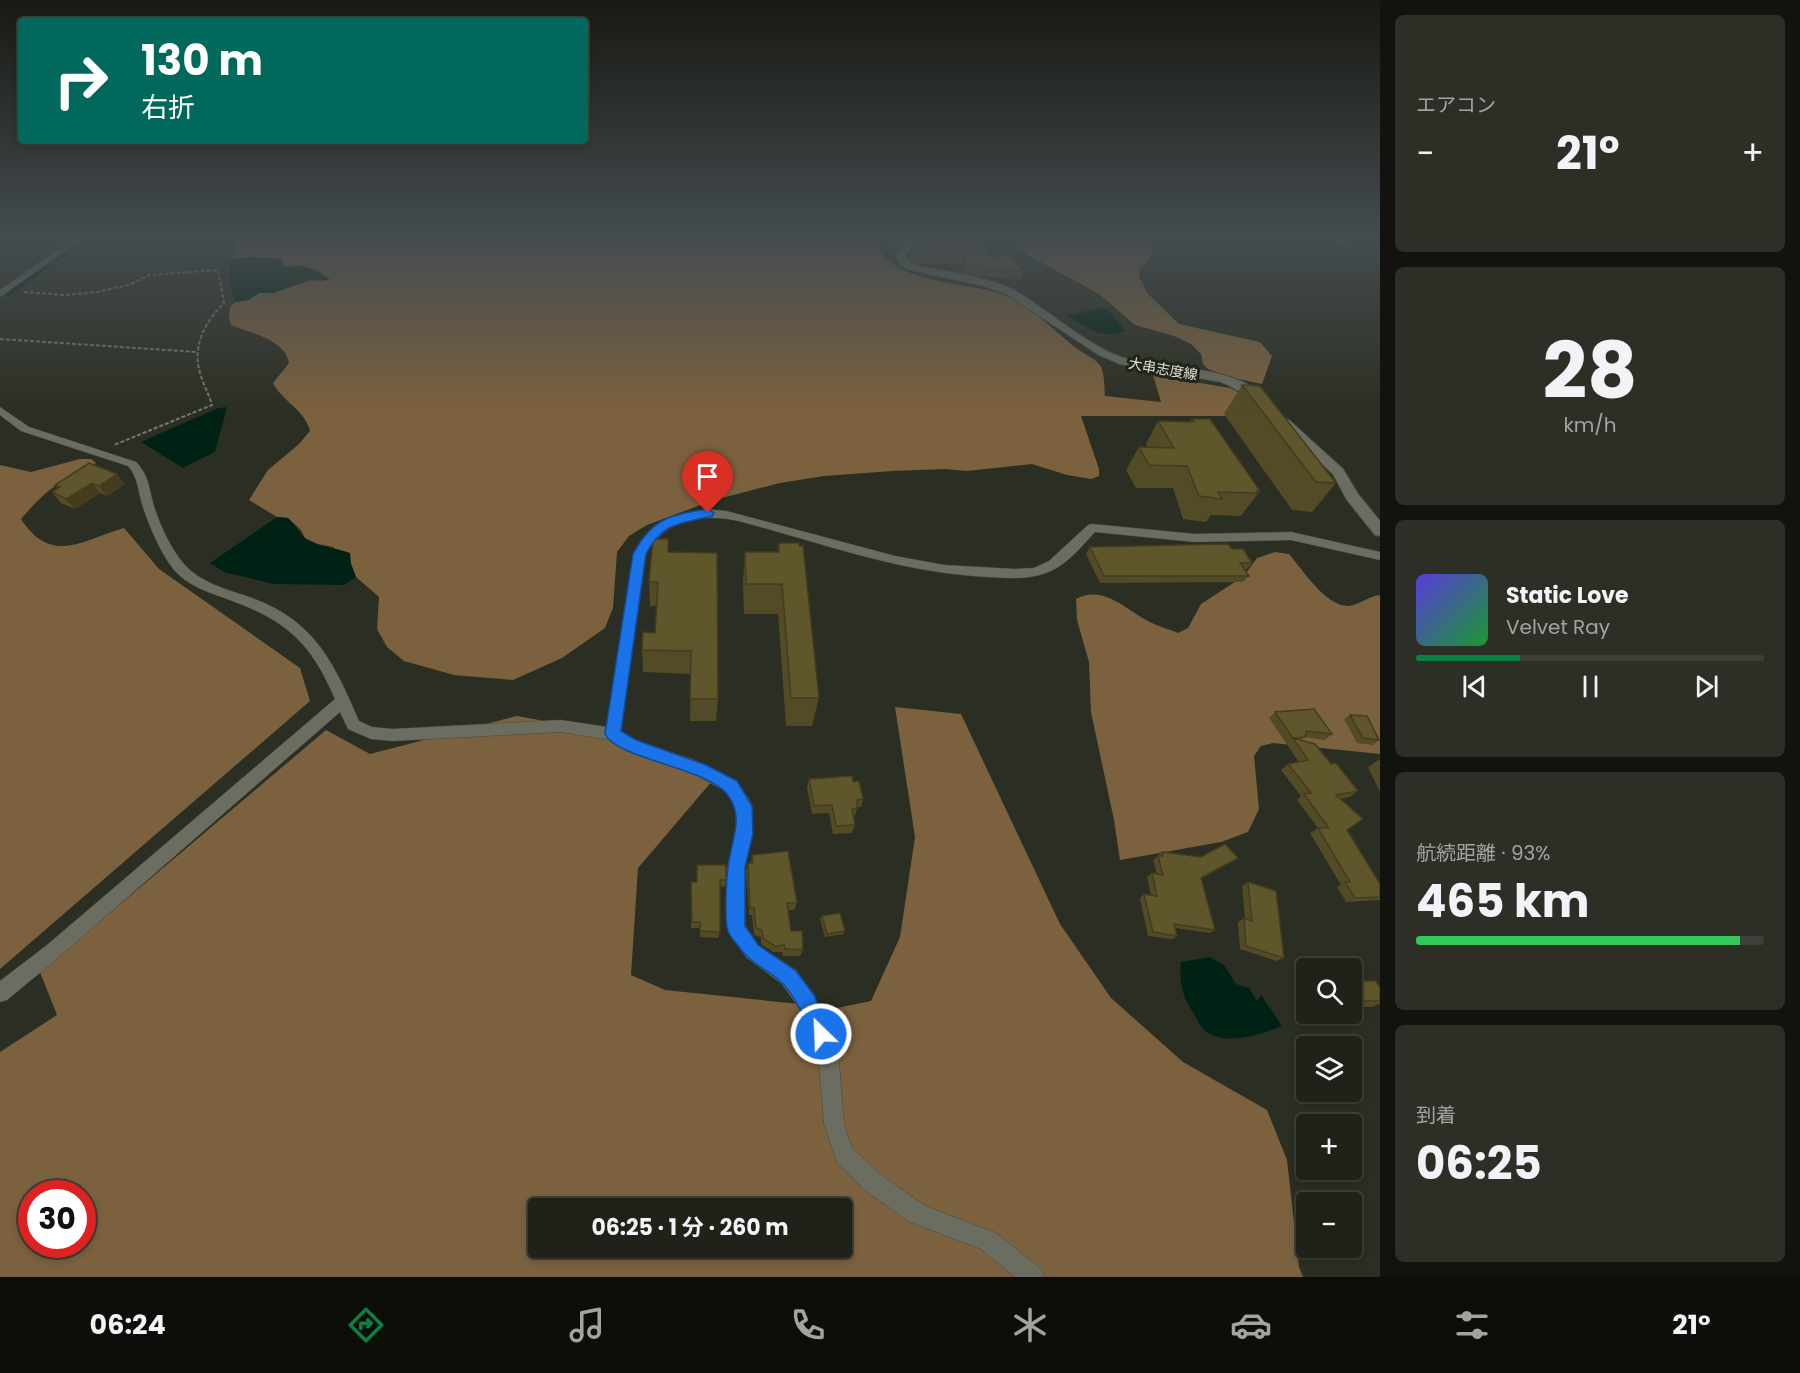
<!DOCTYPE html>
<html lang="ja">
<head>
<meta charset="utf-8">
<style>
	:root { --surface:#20221a; --page:#2d2f27; --text:#f1f3f6; --muted:#a2a4a2; --line:#3d3f39; --accent:#0b8043 }
	body { margin:0; font-family:Poppins,"Noto Sans JP",sans-serif; background:var(--page); color:var(--text); height:100vh; display:flex; flex-direction:column; font-size:22px; white-space:nowrap }
	* { box-sizing:border-box; margin:0 }
	p { font-size:20px; color:var(--muted) }
	.icon { flex:none; width:33px; height:33px; fill:none; stroke:currentColor; stroke-width:2; stroke-linecap:round; stroke-linejoin:round }
	.map { position:relative; flex:1; overflow:hidden }
	.sheet { display:flex; flex-direction:column; gap:15px; padding:15px; background:#12130e; width:420px }
	.sheet>* { flex:none }
	.banner { position:absolute; left:18px; top:18px; width:570px; height:126px; border-radius:6px; box-shadow:0 3px 9px #0003,0 0 0 2px var(--line); background:#00695c; color:#fff; overflow:hidden }
	.controls { position:absolute; left:1296px; top:958px; display:grid; gap:12px }
	.controls a { display:grid; place-items:center; width:66px; height:66px; border-radius:6px; background:var(--surface); box-shadow:0 3px 9px #0003,0 0 0 2px var(--line); font-size:30px }
	.speed { position:absolute; left:18px; top:1180px; display:flex; gap:12px; font-size:30px; font-weight:700; text-align:center }
	.speed>* { display:grid; place-content:center; width:78px; height:78px; border-radius:50%; background:var(--surface); box-shadow:0 3px 9px #0003,0 0 0 2px var(--line); line-height:1 }
	.speed .limit { border:9px solid #d22; background:#fff; color:#111 }
	.pin { position:absolute; display:grid; place-items:center; width:51px; height:51px; color:#fff; margin:-62px -26px; border-radius:50% 50% 50% 0; rotate:-45deg; box-shadow:0 0 6px #0007 }
	.pin .icon { rotate:45deg }
	.me { position:absolute; width:66px; margin:-33px; rotate:336deg; stroke-linejoin:round; filter:drop-shadow(0 0 4px #0008) }
	.turn { display:flex; align-items:center; gap:21px; height:126px; padding:0 24px; font-size:27px }
	.turn .icon { width:78px; height:78px; stroke-width:2.5 }
	.turn b { display:block; font-size:42px; line-height:51px }
	.big { font-size:45px; font-weight:700; line-height:1.1 }
	.sheet .widget { flex:1; display:flex; flex-direction:column; justify-content:center; gap:9px; min-width:0; padding:0 21px; border-radius:9px; background:var(--page) }
	.sheet .dial { align-items:center; gap:0 }
	.dial b { font-size:78px; line-height:1 }
	.song { display:flex; align-items:center; gap:18px }
	.cover { width:72px; height:72px; border-radius:9px; background:linear-gradient(135deg,hsl(250 70% 55%),hsl(130 70% 35%)) }
	.played { height:6px; border-radius:3px; background:linear-gradient(90deg,var(--accent) 30%,var(--line) 30%) }
	.keys { display:flex; justify-content:space-around; direction:ltr }
	.heat { display:flex; justify-content:space-between; align-items:center; font-size:33px; direction:ltr }
	.charge { height:9px; border-radius:4px; background:linear-gradient(90deg,#34c759 93%,var(--line) 0) }
	.trip { position:absolute; left:528px; top:1198px; width:324px; height:60px; border-radius:6px; background:var(--surface); box-shadow:0 3px 9px #0003,0 0 0 2px var(--line); font-weight:700; line-height:60px; text-align:center }
	.tabs { display:flex; height:96px; justify-content:space-around; align-items:center; background:#0d0e0a; color:var(--muted) }
	.tabs .icon { width:42px; height:42px }
	.tabs .on { color:var(--accent) }
	.tabs b { font-size:27px; color:var(--text) }
	main { display:flex; flex:1; min-height:0 }
	.map>svg:first-child { display:block }
	.forest { fill:#7c613e; fill-rule:evenodd }
	.water { fill:#002215 }
	.lines { fill:none; stroke-linecap:round; stroke-linejoin:round }
	.stream { stroke:#002215; stroke-width:4 }
	.minor-casing { stroke:#484b41; stroke-width:1 }
	.secondary-casing { stroke:#484b41; stroke-width:2 }
	.path { stroke:#77796f; stroke-width:2; stroke-dasharray:4 2; stroke-linecap:butt }
	.minor { fill:#6a6d5f; fill-rule:evenodd }
	.secondary { fill:#6a6d5f; fill-rule:evenodd }
	.wall { fill:#534a26 }
	.shaded-wall { fill:#433c1f }
	.building { fill:#60562c; stroke:#433c1f; stroke-width:1.5 }
	.route { fill:#1a73e8; stroke:#114b97; stroke-width:1.5 }
	.labels { text-anchor:middle; stroke-width:6; stroke-linejoin:round; paint-order:stroke }
	.far-street-label { font-size:14px; fill:#e0e2da; stroke:#212418 }
</style>
</head>
<body>
<main>
<div class="map">
<svg width="1380" height="1277" viewBox="0 0 1380 1277">
	<rect width="100%" height="100%" fill="#2b2e22"/>
	<g class="forest">
		<path d="M232,235H874V239C878,245 882,252 886,258C910,284 971,282 1004,295C1029,305 1050,327 1071,344C1099,366 1104,355 1105,396L1161,402L1153,375L1230,388L1249,398L1263,416H1081L1099,469V476L1091,479L1067,475L1032,464L967,471L945,469L893,471L824,476L780,483L714,500L647,525L629,536L617,552L613,608L605,628L562,658L513,680L454,675L404,661L387,647L377,629L379,597L356,577L351,564L333,547L318,544L305,538L301,530L288,518L277,517L249,500L268,470L299,444L310,431C305,410 283,402 273,383L289,363C285,339 250,333 231,325L229,317L230,307L235,302L248,300L259,293H273L310,280L325,281L297,266L288,268L283,265L282,259L249,257L230,259L237,251Z"/>
		<polygon points="1028,235 1144,235 1141,236 1153,249 1151,256 1140,269 1139,276 1147,293 1179,324 1260,342 1272,356 1262,384 1229,377 1208,369 1203,364 1201,354 1191,344 1174,336 1135,325 1099,294 1026,254 1019,247 1027,242"/>
		<path d="M80,459H91L96,463C86,472 75,475 63,481C46,491 34,504 21,519C51,565 81,541 124,528L159,569L300,668L310,701L0,969V465L31,472Z"/>
		<path d="M1275,552L1289,554C1302,569 1326,607 1349,606C1359,605 1369,596 1380,595V754L1273,743L1261,746L1254,756L1259,809L1248,832L1221,842L1120,860L1114,820L1091,712L1089,662L1077,620L1076,599C1104,584 1127,611 1150,622C1159,627 1169,629 1178,633L1188,628L1201,604L1244,576L1257,558Z"/>
		<path d="M895,707L961,714L1060,924L1111,998L1183,1062L1267,1110L1287,1160L1299,1267L1303,1277H0V1052L57,1015L40,972L326,730L370,754L517,716L610,733L693,759L719,773L638,868L631,975L665,990L837,1008L871,1001L900,937L915,837ZM32,1194H82V1245H32ZM538,1209H842V1248H538Z"/>
	</g>
	<g class="water">
		<path d="M249,257L282,259L283,265C289,268 291,266 297,266C309,265 321,272 330,280H310L273,293H259L248,300L235,302L230,285V259Z"/>
		<path d="M1101,308L1108,310L1125,331C1096,340 1092,327 1066,316Z"/>
		<polygon points="227,407 215,452 183,468 141,442 218,408"/>
		<path d="M277,517L288,518C294,524 301,535 307,540C319,547 336,548 350,553L351,564L356,577L344,585L273,584L224,572L210,563Z"/>
		<path d="M1210,957L1224,965L1236,984L1249,988L1257,1001L1261,995L1282,1026C1261,1034 1226,1047 1205,1031C1200,1027 1196,1017 1192,1011C1182,996 1179,980 1181,962Z"/>
	</g>
	<g class="lines">
		<polyline class="stream" points="8,294 92,235"/>
		<defs>
			<g id="minor">
				<polygon points="79,235 88,235 0,297 0,290"/>
				<polygon points="1331,235 1339,235 1348,244 1341,246"/>
				<path d="M0,407L29,427L136,462C148,474 149,487 153,503C159,523 170,548 184,564C200,583 229,590 252,598C315,621 334,663 359,721L372,727L393,729L561,720L607,727L634,554L647,533L670,517L705,509L726,511L895,556L944,565L1014,569L1034,568L1049,561L1088,525L1092,524L1195,534L1291,532L1380,552V560L1291,540L1195,542L1095,532C1081,547 1066,566 1046,573C1027,580 1007,578 988,577C901,573 821,543 739,521C701,513 666,518 646,554L621,731L636,740L706,765L737,781L750,801L752,806V834L744,866L745,925L758,945L796,970L814,995L838,1050L844,1124L852,1148L880,1174L925,1206L996,1233L1041,1269L1044,1277H1015L981,1249L910,1222L864,1190L837,1162L824,1124L818,1050L800,1009L782,984L746,957L727,928L728,866L736,834V807L725,791L696,775L626,750L610,740L561,732L393,741L371,739L348,729L340,712L59,957L7,1000L0,1002V981L47,945L335,699C311,643 287,621 230,600C210,593 188,586 174,570C160,552 149,526 142,504C138,491 138,477 128,466L21,431L0,415Z"/>
			</g>
			<g id="secondary">
				<path d="M908,235H918L916,242L905,255L907,260L914,265C945,272 989,276 1016,291C1048,310 1094,351 1128,359C1169,369 1237,365 1266,399L1260,403C1246,398 1235,387 1221,382L1120,364L1099,355L1006,294L984,286L907,269L900,264L895,255L906,241Z"/>
				<polygon points="1285,419 1289,420 1343,469 1358,494 1380,521 1380,536 1375,535 1347,500 1333,474 1281,426 1279,423 1281,420"/>
			</g>
		</defs>
		<use href="#minor" class="minor-casing"/>
		<use href="#secondary" class="secondary-casing"/>
		<g class="path">
			<path d="M24,292L64,295L98,292L131,284L149,275L218,270L224,303C205,322 192,346 200,373C203,384 209,394 212,405L114,445"/>
			<polyline points="0,339 197,352"/>
		</g>
		<use href="#minor" class="minor"/>
		<use href="#secondary" class="secondary"/>
	</g>
	<g class="wall">
		<polygon points="890,235 906,235 904,240 894,249"/>
		<polygon points="970,235 995,260 1023,272 1020,280 963,274 963,265 915,263 910,259 912,252 914,249 913,249 914,242"/>
		<polygon points="979,235 1003,235 980,237"/>
		<polygon points="1242,385 1336,483 1312,512 1292,510 1224,414"/>
		<polygon points="1192,419 1260,491 1241,516 1211,515 1206,522 1183,519 1173,488 1136,488 1126,470 1139,447 1148,448 1146,444 1158,421 1190,422"/>
		<polygon points="89,463 125,484 107,496 100,493 75,509 61,503 52,492 58,488 55,485"/>
		<polygon points="779,543 819,698 812,726 786,726 778,614 744,614 743,582 745,552 778,552"/>
		<polygon points="1090,547 1232,549 1252,563 1247,569 1245,569 1249,576 1243,582 1100,583 1086,554"/>
		<polygon points="668,552 718,699 716,721 690,721 691,674 643,672 642,650 655,633 657,606 650,606 649,582"/>
		<polygon points="1275,712 1332,734 1325,740 1304,737 1301,740 1331,764 1358,791 1350,797 1340,799 1347,830 1380,884 1380,900 1346,902 1337,887 1341,885 1310,833 1318,828 1297,800 1301,796 1281,770 1288,764 1299,762 1269,718"/>
		<polygon points="1350,715 1379,740 1373,745 1357,743 1344,719"/>
		<polygon points="1380,759 1380,792 1368,767"/>
		<polygon points="809,779 853,782 863,799 861,807 857,807 855,816 853,816 855,825 852,833 833,834 829,813 812,814 807,787"/>
		<polygon points="1162,852 1232,862 1201,879 1215,930 1210,933 1175,928 1177,936 1172,939 1148,936 1140,898 1144,894 1151,895 1147,877 1152,873 1157,874 1153,860"/>
		<polygon points="752,855 797,903 794,910 788,910 791,931 803,950 800,956 783,956 782,952 773,952 761,944 761,937 754,935 752,915 749,915 746,871 748,863 751,863"/>
		<polygon points="697,865 726,880 725,887 720,886 719,938 700,937 700,928 691,928 691,882 697,882"/>
		<polygon points="1248,882 1284,958 1277,961 1240,949 1238,922 1244,918 1245,919 1242,886"/>
		<polygon points="822,916 845,931 843,934 825,937 820,919"/>
		<polygon points="1352,981 1380,988 1380,1004 1371,1007 1352,1007"/>
	</g>
	<g class="shaded-wall">
		<polygon points="903,235 906,235 904,240 894,249 896,242"/>
		<polygon points="117,474 125,484 107,496 99,486"/>
		<polygon points="92,483 100,493 75,509 66,499"/>
	</g>
	<g class="building">
		<polygon points="894,235 903,235 896,242"/>
		<polygon points="920,235 970,235 995,260 1006,252 1023,272 965,266 965,257 917,255 912,252 922,242 914,242"/>
		<polygon points="1242,385 1260,386 1336,483 1316,482"/>
		<polygon points="1192,419 1210,419 1260,491 1257,491 1258,493 1218,492 1222,499 1199,496 1187,466 1149,465 1139,447 1174,448 1158,421 1194,422"/>
		<polygon points="89,463 117,474 99,486 92,483 66,499 52,492 60,487 55,485"/>
		<polygon points="653,539 668,539 668,552 717,553 718,699 690,699 691,651 642,650 643,632 655,633 658,582 649,582"/>
		<polygon points="779,543 799,543 799,546 803,546 819,698 791,698 782,584 746,584 745,552 779,552"/>
		<polygon points="1228,544 1232,549 1243,549 1252,563 1240,563 1249,576 1104,576 1090,547"/>
		<polygon points="1314,709 1332,734 1306,731 1305,737 1293,738 1315,744 1331,764 1336,763 1358,791 1336,795 1363,819 1347,830 1380,884 1380,897 1355,898 1345,882 1350,882 1318,828 1329,828 1304,794 1311,793 1288,764 1308,760 1275,712"/>
		<polygon points="1350,715 1367,716 1379,740 1363,738"/>
		<polygon points="852,776 853,782 859,781 863,799 857,800 857,809 852,809 855,825 836,826 832,805 814,806 809,779"/>
		<polygon points="1225,844 1238,858 1201,878 1215,930 1174,924 1177,936 1153,932 1144,894 1157,896 1152,873 1163,875 1158,856 1163,856 1162,852 1201,857"/>
		<polygon points="788,851 797,903 787,903 791,931 802,931 803,950 785,949 784,945 775,946 763,938 762,930 756,928 754,908 750,908 748,863 753,863 752,855"/>
		<polygon points="697,865 726,865 726,880 720,880 720,932 700,931 700,922 692,922 691,882 697,882"/>
		<polygon points="1248,882 1276,891 1284,958 1246,946 1244,918 1252,921"/>
		<polygon points="840,913 845,931 827,934 822,916"/>
		<polygon points="1352,981 1376,981 1380,988 1380,1001 1352,1001"/>
	</g>
	<linearGradient id="sky" x2="0" y2="1"><stop stop-color="#181913"/><stop offset="0.57" stop-color="#444c4f"/><stop offset="1" stop-color="#444c4f" stop-opacity="0"/></linearGradient>
	<rect width="1380" height="414" fill="url(#sky)"/>
	<path class="route" d="M708,509L714,513L712,516C681,524 662,522 646,554L621,731L636,740L706,765L737,781L752,806L753,834L745,867V926L758,945L796,971L814,995L831,1034L828,1041L821,1044L814,1041C806,1021 798,1001 784,985C768,968 751,966 736,943C732,939 728,933 727,927C725,912 726,884 728,868C730,842 746,818 727,794C707,768 617,759 605,734L633,554C652,518 670,515 708,509Z"/>
	<g class="labels">
		<g class="far-street-label">
			<text transform="translate(1163 369) rotate(10)" y="5">大串志度線</text>
		</g>
	</g>
</svg>
<div class="controls">
<a><svg class="icon" aria-label="search" viewBox="0 0 24 24"><circle cx="10" cy="10" r="6"/><path d="M15 15l6 6"/></svg></a>
<a><svg class="icon" aria-label="layers" viewBox="0 0 24 24"><path d="M12 4l9 5-9 5-9-5zM3 14l9 5 9-5"/></svg></a>
<a>+</a>
<a>−</a>
</div>
<div class="speed"><div class="limit">30</div></div>
<div class="pin" style="left:708px;top:513px;background:#d93025"><svg class="icon" aria-label="arrive" viewBox="0 0 24 24"><path d="M6 21V4h12l-3 4 3 4H6"/></svg></div>
<svg class="me" style="left:821px;top:1034px" viewBox="-20 -20 40 40"><circle r="17" fill="#1a73e8" stroke="#fff" stroke-width="3"/><path d="M0-11L8 9 0 5-8 9z" fill="#fff"/></svg>
<div class="trip">06:25 · 1 分 · 260 m</div>
<div class="banner">
<div class="turn"><svg class="icon" aria-label="right" viewBox="0 0 24 24"><path d="M7 20v-9h11M14 6l5 5-5 5"/></svg><div><b>130 m</b>右折</div></div>
</div>
</div>
<section class="sheet">
<div class="widget"><p>エアコン</p>
<div class="heat"><a>−</a><b class="big">21°</b><a>+</a></div>
</div>
<div class="widget dial"><b>28</b><p>km/h</p></div>
<div class="widget">
<div class="song"><i class="cover"></i><div><b>Static Love</b><p>Velvet Ray</p></div></div>
<div class="played"></div>
<div class="keys"><svg class="icon" aria-label="previous" viewBox="0 0 24 24"><path d="M18 5L8 12l10 7zM5 5v14"/></svg><svg class="icon" aria-label="pause" viewBox="0 0 24 24"><path d="M8 5v14M16 5v14"/></svg><svg class="icon" aria-label="next" viewBox="0 0 24 24"><path d="M6 5l10 7-10 7zM19 5v14"/></svg></div>
</div>
<div class="widget"><p>航続距離 · 93%</p><b class="big">465 km</b><div class="charge"></div></div>
<div class="widget"><p>到着</p><b class="big">06:25</b></div>
</section>
</main>
<nav class="tabs">
<b>06:24</b>
<svg class="icon on" aria-label="directions" viewBox="0 0 24 24"><path d="M12 3l9 9-9 9-9-9zM9 14v-3h6M13 9l2 2-2 2"/></svg>
<svg class="icon" aria-label="music" viewBox="0 0 24 24"><path d="M9 18V5l10-2v13"/><circle cx="6" cy="18" r="3"/><circle cx="16" cy="16" r="3"/></svg>
<svg class="icon" aria-label="phone" viewBox="0 0 24 24"><path d="M5 4h4l2 5-3 2q2 4 5 5l2-3 5 2v4C11 20 4 13 5 4z"/></svg>
<svg class="icon" aria-label="climate" viewBox="0 0 24 24"><path d="M12 3v18M4 7l16 10M4 17L20 7"/></svg>
<svg class="icon" aria-label="car" viewBox="0 0 24 24"><path d="M5 17H2v-5l4-1 3-4h7l3 4 3 1v5h-3M9 17h6M6 11h13"/><circle cx="7" cy="17" r="2"/><circle cx="17" cy="17" r="2"/></svg>
<svg class="icon" aria-label="filters" viewBox="0 0 24 24"><path d="M4 7h16M4 17h16"/><circle cx="9" cy="7" r="2"/><circle cx="15" cy="17" r="2"/></svg>
<b>21°</b>
</nav>
</body>
</html>
